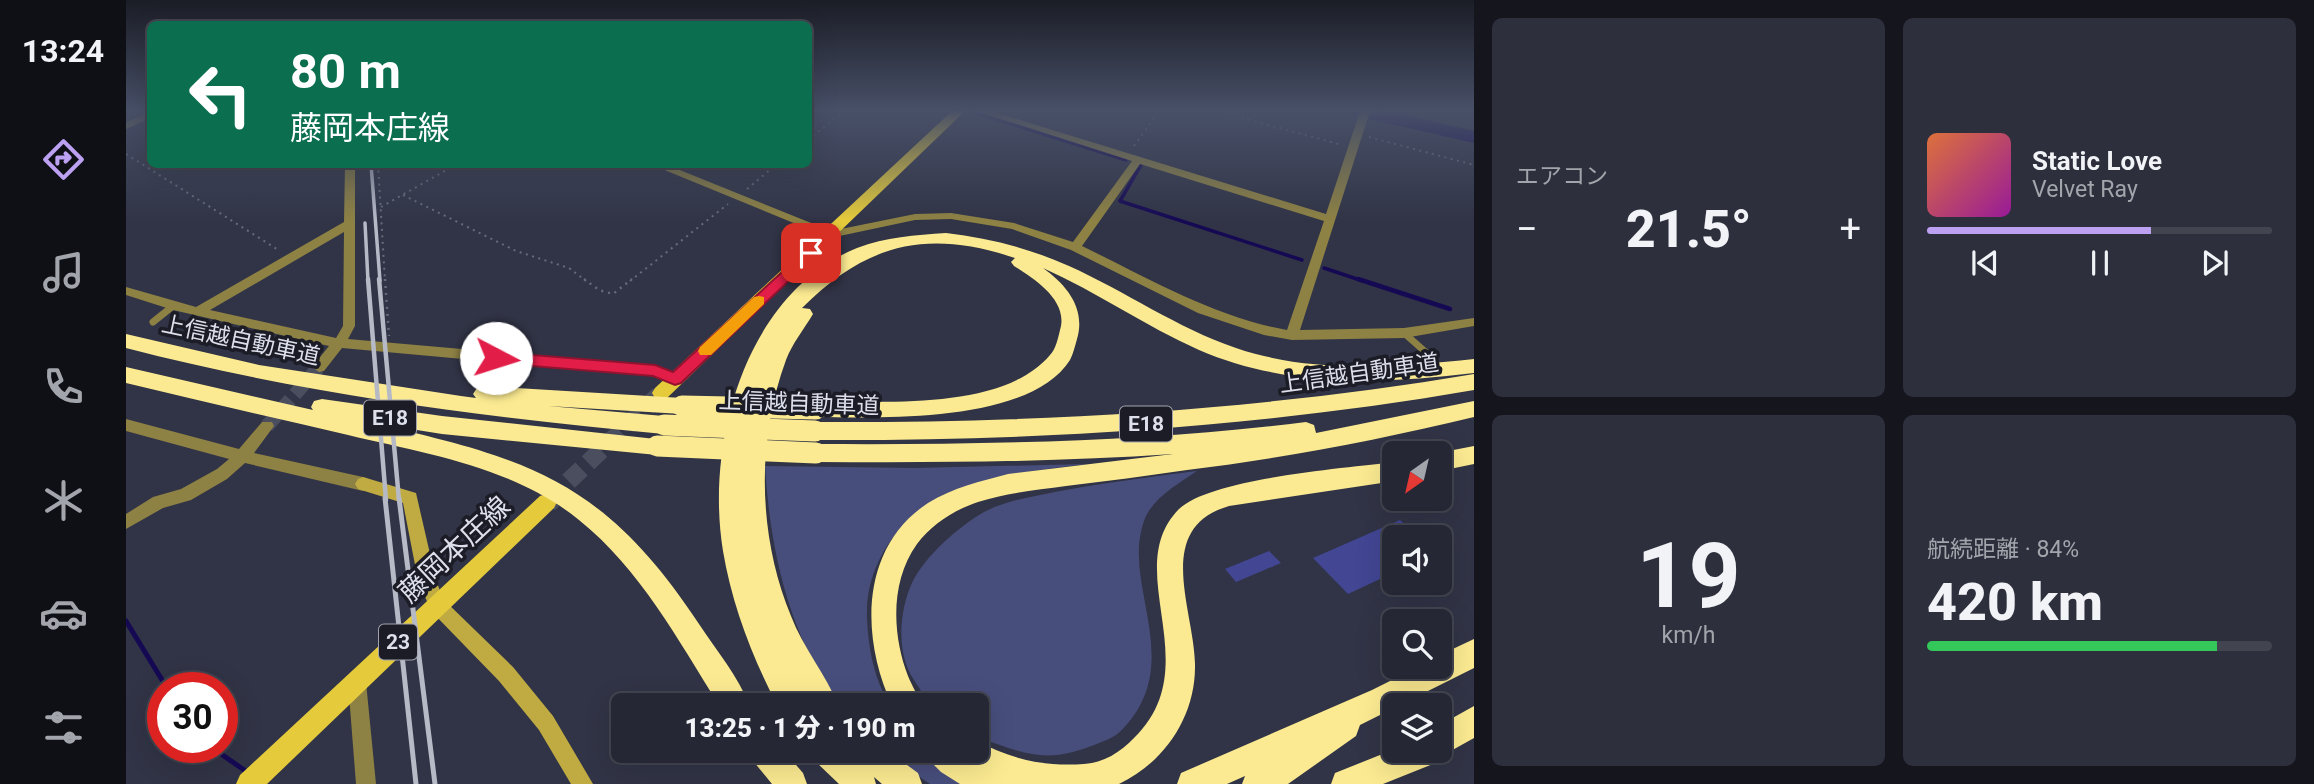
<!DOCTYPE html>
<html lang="ja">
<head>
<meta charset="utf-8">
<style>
	:root { --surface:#252734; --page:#2d2f3c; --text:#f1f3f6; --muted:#a3a5ac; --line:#42444f; --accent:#bca0f2 }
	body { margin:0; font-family:Roboto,"Noto Sans JP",sans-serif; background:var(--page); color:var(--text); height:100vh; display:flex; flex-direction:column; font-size:26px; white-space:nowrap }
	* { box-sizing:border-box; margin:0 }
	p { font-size:23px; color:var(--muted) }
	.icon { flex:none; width:38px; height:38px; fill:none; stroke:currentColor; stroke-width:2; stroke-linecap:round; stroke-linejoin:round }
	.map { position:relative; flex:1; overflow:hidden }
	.sheet { display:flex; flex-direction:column; gap:18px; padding:18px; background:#14151d; width:840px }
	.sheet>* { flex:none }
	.hud { position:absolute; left:21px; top:21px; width:665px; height:147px; border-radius:10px; box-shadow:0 7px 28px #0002,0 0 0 2px var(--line); background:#0b6e4f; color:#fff; overflow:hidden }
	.needle { width:46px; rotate:214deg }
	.controls { position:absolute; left:1256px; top:441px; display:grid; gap:14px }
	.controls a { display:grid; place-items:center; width:70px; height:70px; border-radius:10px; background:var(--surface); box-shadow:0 7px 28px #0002,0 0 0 2px var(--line); font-size:35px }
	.speed { position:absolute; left:21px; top:672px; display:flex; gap:14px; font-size:35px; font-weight:700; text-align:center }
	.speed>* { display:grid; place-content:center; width:91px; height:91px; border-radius:50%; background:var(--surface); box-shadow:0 7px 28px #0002,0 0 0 2px var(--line); line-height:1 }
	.speed .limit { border:10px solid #d22; background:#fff; color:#111 }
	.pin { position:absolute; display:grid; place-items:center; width:60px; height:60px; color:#fff; margin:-30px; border-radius:14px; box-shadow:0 4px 10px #0006 }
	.me { position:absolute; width:77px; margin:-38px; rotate:95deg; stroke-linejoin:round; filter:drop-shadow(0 0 5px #0008) }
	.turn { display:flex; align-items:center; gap:24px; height:147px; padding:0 28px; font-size:32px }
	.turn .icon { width:91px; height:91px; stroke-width:2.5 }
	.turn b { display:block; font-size:49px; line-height:60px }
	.big { font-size:52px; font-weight:800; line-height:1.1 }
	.sheet .widget { flex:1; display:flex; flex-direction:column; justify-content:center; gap:10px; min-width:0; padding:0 24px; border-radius:10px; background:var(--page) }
	.sheet .dial { align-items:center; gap:0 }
	.dial b { font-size:91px; line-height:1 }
	.song { display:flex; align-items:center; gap:21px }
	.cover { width:84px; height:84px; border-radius:10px; background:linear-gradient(135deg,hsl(20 70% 55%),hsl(300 70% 35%)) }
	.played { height:7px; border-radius:4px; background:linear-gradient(90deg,var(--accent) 65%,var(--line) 65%) }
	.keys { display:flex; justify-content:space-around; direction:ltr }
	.heat { display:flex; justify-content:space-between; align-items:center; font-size:38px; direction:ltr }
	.charge { height:10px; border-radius:5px; background:linear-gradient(90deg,#34c759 84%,var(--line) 0) }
	.sheet .tiles { flex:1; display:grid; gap:18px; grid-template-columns:repeat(2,1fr) }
	.trip { position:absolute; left:485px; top:693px; width:378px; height:70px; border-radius:10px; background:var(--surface); box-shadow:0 7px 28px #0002,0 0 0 2px var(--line); font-weight:800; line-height:70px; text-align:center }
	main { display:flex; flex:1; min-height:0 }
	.dock { display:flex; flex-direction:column; width:126px; justify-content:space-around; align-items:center; background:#0f1015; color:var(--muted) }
	.dock .icon { width:49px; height:49px }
	.dock .active { color:var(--accent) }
	.dock b { font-size:32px; color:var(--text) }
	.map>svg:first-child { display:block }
	.green { fill:#484e7c }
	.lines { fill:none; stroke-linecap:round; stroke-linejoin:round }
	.stream-far2 { stroke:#150954; stroke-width:3.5 }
	.stream-far1 { stroke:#150954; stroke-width:4.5 }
	.stream { stroke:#150954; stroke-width:5 }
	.river { fill:#150954; fill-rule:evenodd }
	.building { fill:#424693 }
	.street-tunnel { stroke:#4b4e5f; stroke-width:14; stroke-dasharray:14 7; stroke-linecap:butt }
	.primary-tunnel-far1 { stroke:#4b4e5f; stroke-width:18; stroke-dasharray:18 9; stroke-linecap:butt }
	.primary-tunnel { stroke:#4b4e5f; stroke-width:23; stroke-dasharray:23 11; stroke-linecap:butt }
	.path-far1 { stroke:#696b7b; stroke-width:2; stroke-dasharray:2 4.5; stroke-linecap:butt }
	.path { stroke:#696b7b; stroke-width:2.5; stroke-dasharray:2 5; stroke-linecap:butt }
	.lane { stroke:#8d8144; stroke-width:7 }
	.street { fill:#8d8144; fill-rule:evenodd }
	.secondary { fill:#bfab42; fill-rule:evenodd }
	.primary { fill:#e5cb3b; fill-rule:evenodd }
	.highway { fill:#fbea91; fill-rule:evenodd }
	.rail-far2 { stroke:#b6b9c6; stroke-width:3.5 }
	.rail-far1 { stroke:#b6b9c6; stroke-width:4.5 }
	.rail { stroke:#b6b9c6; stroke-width:5 }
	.highway-bridge { stroke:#fbea91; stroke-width:21 }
	.route { fill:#e11d48; stroke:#92132f; stroke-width:2 }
	.slow { fill:#f59e0b }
	.labels { text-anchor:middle; stroke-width:7; stroke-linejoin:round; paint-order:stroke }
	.shield { fill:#1b1c25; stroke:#a3a4b0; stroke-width:2 }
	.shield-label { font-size:21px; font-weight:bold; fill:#dddfeb }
	.street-label { font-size:23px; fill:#dddfeb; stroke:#1b1c25 }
	.near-street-label { font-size:28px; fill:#dddfeb; stroke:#1b1c25 }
</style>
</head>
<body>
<main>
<nav class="dock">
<b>13:24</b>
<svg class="icon active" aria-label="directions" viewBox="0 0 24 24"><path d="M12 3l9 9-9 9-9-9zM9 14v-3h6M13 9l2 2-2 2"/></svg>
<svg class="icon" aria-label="music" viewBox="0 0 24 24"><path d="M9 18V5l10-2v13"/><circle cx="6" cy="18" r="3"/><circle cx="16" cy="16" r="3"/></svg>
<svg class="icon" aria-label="phone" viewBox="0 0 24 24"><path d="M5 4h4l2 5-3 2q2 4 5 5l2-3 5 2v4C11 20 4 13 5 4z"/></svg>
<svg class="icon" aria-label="climate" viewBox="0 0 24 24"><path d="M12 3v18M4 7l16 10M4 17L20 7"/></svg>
<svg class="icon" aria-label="car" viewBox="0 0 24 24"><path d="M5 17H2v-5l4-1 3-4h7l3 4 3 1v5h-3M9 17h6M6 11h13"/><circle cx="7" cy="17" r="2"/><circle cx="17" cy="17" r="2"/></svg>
<svg class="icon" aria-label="filters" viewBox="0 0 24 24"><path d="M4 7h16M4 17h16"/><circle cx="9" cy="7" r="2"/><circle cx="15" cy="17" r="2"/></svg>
</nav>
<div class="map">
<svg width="1348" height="784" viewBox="0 0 1348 784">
	<rect width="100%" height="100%" fill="#313446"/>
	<g class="green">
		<path d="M962,464C887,473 800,479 758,551C746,572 740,593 741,618C742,648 748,679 764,705H714C663,636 644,550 639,466L788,468Z"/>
		<path d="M1071,471C1052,484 1026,498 1018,521C996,582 1054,653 1006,718C997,729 992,736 978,741C922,765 905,756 851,737L850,705C839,705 818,709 808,704C800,701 793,687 788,680C770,654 773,611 786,583C799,556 832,527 858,512C879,501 905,497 929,492C976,483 1024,477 1071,471Z"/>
		<polygon points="756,751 799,751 839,784 804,784"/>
	</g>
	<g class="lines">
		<g class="stream-far2">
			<polyline points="844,111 1000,160"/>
			<polyline points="1015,165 994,201 1176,260"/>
			<polyline points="1198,268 1237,281"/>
		</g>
		<polyline class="stream-far1" points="1232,279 1324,309"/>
		<g class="stream">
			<polyline points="0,621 41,688"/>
			<polyline points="85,747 121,772"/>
		</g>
		<polygon class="river" points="1224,111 1259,111 1348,131 1348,143 1226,115"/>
	</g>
	<g class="building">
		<polygon points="1274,520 1293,537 1269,537 1269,572 1222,594 1187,558"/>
		<polygon points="1143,551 1155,563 1110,582 1099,569"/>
	</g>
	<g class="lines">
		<polyline class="street-tunnel" points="141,426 193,367"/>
		<polyline class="primary-tunnel-far1" points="423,500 533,395"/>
		<polyline class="primary-tunnel" points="421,502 425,498"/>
		<g class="path-far1">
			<polyline points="1091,111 1216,145"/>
			<polyline points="1218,111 1227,114"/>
			<polyline points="1243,137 1348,165"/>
			<polyline points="682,140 718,111"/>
			<polyline points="1008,146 1033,111"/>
			<polyline points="0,154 154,251"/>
			<polyline points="252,164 259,281"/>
			<polyline points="621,189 651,164"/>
			<polyline points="277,195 390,251 443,268 460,281"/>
			<polyline points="255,207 331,164"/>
			<polyline points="504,281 602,204"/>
		</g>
		<g class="path">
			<polyline points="259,279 263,336"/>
			<polyline points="458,279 473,290 487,294 506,279"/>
		</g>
		<g class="lane">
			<polyline points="27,322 47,306"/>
			<polyline points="1278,333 1304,356"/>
		</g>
		<g class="street">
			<path d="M850,111H865L1200,214L1234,111H1244L1174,330L1278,328L1348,318V326L1278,338L1166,340L1138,335L1072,313L945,250L886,229L825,219L789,220L704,238L524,164H539L705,231L789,214L825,213L888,223L947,242L1006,161ZM1014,164L1198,221L1161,330C1088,317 1022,278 956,246Z"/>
			<polygon points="24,112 24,118 0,129 0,122"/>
			<path d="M219,164H229V326L222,339L529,366L554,375L556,379L554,383L549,384L527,376L216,348L198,371L193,372L186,367L203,346L47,310L0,295V287L70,307L218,222ZM218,232L217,326L210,338L84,310Z"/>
			<polygon points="0,419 113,449 136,422 146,422 148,426 128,453 237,477 242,479 245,484 242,489 237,491 119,463 101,479 65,500 37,508 0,529 0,514 27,497 55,489 91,469 103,459 0,431"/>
			<polygon points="231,673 238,675 240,682 250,784 230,784 222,682 224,675"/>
		</g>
		<polygon class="secondary" points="237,477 290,493 310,580 317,599 387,667 427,716 467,784 445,784 413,730 373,681 305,611 292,580 277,503 232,489 229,484 232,479"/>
		<g class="primary">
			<polygon points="826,111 839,111 541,398 529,398 526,393 529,388"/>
			<polygon points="421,494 428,496 431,502 428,508 141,784 110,784 114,775 414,496"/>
		</g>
		<g class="highway">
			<path d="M820,233C863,238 903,248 943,266C999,291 1051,328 1110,348C1186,374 1270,367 1348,359V373C1256,384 1161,388 1073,350C1019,326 971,292 917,268C941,285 960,309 951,339C949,346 947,354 944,360C904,423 757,418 690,417L682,415L679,409L682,403L690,401C757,401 877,411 924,355C930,349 932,338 934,330C943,301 909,279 888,266L885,262L889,258C801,229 741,243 676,308L684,309L687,314C678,329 666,344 660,360C630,441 632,536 665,616C677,648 700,674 712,705H682L678,699L680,705H651C626,656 606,605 597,551C579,442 620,293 731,248C760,237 789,235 820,233Z"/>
			<path d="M0,334L133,365L335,396L350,398L347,394L351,388L358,386L556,398L564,400L567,406L564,412L556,414L422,406L538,416L546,419L549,425L546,431L538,434C356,417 177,394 0,348Z"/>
			<path d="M0,367L187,410L185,407L188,401L196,399L316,416L539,440L542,446L539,452L531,455L316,434L241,422C402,458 478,480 573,624C590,650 613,677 623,705H593C552,640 514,569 453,520C388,467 301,454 222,435C148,418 74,401 0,383Z"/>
			<path d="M1348,374V390C1128,428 912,441 689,440L681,437L678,431L681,425L689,422C911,423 1129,411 1348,374Z"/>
			<path d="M1348,401V417C1253,440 1158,458 1061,470C1021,476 980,481 940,486C910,490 880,493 852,502C828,510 806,524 791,544C764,581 766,635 782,676C786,686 792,695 795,705H766C735,639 733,548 802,503C826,488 855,481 882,474L1047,454C928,462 809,463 690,462L682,459L679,453L682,447L690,444C854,445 1017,442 1180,422L1188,425L1190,433Z"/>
			<polygon points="1348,446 1348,464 1314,471 1312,453"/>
			<path d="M1269,462V481L1103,506C1027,528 1068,609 1069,664C1070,716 1039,762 993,784H834L815,772L805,762L801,751H850V740C883,759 920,767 958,764C977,763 995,752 1008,738C1083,665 993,570 1053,509C1085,478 1221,468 1269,462Z"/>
			<polygon points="1348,639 1348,668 1234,725 1230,736 1162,784 1116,784 1119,776 1101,784 1051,784 1055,773 1246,690 1292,667 1314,667 1314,655"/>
			<polygon points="1348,706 1348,738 1314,757 1312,762 1257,784 1205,784 1209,773 1269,749 1314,751 1314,725"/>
			<polygon points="624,751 658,751 677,773 681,784 646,784 628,762"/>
			<polygon points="686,751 762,751 792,773 796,784 756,784 748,777 750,784 713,784 690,762"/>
		</g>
		<g class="rail-far2">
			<polyline points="245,164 254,281"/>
			<polyline points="239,223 242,281"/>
		</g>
		<g class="rail-far1">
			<polyline points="242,279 260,500"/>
			<polyline points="253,279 273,500"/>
		</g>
		<g class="rail">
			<polyline points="259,498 290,784"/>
			<polyline points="273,498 309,784"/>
		</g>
		<g class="highway-bridge">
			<polyline points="556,406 690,409"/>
			<polyline points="538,425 689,431"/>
			<polyline points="531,446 690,453"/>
		</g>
	</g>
	<linearGradient id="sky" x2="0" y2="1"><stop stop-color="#1b1d26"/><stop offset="0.5" stop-color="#485068"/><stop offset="1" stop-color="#485068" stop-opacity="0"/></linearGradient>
	<rect width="1348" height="221" fill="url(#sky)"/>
	<polygon class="route" points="685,249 689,250 689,256 555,383 549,385 527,376 370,363 362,358 370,352 529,365 547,372 680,250"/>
	<polygon class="slow" points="633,296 638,297 638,304 585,355 574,355 572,351 574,347 628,297"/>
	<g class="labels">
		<g class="shield">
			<rect x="238" y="400.5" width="52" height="35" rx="5"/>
			<rect x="994" y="406.5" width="52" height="35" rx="5"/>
			<rect x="253" y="624.5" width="38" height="35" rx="5"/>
		</g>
		<g class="shield-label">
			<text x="264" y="425">E18</text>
			<text x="1020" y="431">E18</text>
			<text x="272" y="649">23</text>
		</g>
		<g class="street-label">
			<text transform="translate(115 340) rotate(12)" y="8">上信越自動車道</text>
			<text transform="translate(1233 373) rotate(-8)" y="8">上信越自動車道</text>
			<text transform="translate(673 403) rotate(2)" y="8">上信越自動車道</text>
		</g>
		<g class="near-street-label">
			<text transform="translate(328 549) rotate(-43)" y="10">藤岡本庄線</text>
		</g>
	</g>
</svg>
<div class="controls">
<a><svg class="needle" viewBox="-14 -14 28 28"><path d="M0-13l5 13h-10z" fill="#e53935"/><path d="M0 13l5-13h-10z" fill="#a3a5ac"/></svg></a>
<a><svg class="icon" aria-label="sound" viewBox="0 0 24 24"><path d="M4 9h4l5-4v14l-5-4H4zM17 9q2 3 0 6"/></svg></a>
<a><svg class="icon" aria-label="search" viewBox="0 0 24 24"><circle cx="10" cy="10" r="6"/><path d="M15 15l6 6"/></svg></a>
<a><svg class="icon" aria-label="layers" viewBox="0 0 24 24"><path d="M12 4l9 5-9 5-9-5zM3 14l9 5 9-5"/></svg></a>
</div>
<div class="speed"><div class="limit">30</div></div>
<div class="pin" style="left:685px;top:253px;background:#d93025"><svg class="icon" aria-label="arrive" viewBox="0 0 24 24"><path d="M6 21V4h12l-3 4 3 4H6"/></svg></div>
<svg class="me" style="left:370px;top:358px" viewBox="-20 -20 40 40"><circle r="19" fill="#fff"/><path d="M0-13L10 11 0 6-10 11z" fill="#e11d48"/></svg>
<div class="trip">13:25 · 1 分 · 190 m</div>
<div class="hud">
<div class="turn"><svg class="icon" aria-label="left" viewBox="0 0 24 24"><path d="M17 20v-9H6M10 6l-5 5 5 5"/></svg><div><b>80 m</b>藤岡本庄線</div></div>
</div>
</div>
<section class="sheet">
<div class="tiles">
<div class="widget"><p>エアコン</p>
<div class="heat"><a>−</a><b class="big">21.5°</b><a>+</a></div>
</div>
<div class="widget">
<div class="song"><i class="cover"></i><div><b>Static Love</b><p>Velvet Ray</p></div></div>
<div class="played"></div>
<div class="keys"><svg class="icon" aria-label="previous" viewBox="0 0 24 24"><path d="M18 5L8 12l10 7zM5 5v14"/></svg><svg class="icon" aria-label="pause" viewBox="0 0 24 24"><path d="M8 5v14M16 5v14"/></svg><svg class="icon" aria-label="next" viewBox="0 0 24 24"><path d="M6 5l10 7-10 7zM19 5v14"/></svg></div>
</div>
<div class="widget dial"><b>19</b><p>km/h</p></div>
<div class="widget"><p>航続距離 · 84%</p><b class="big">420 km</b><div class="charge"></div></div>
</div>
</section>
</main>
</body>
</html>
